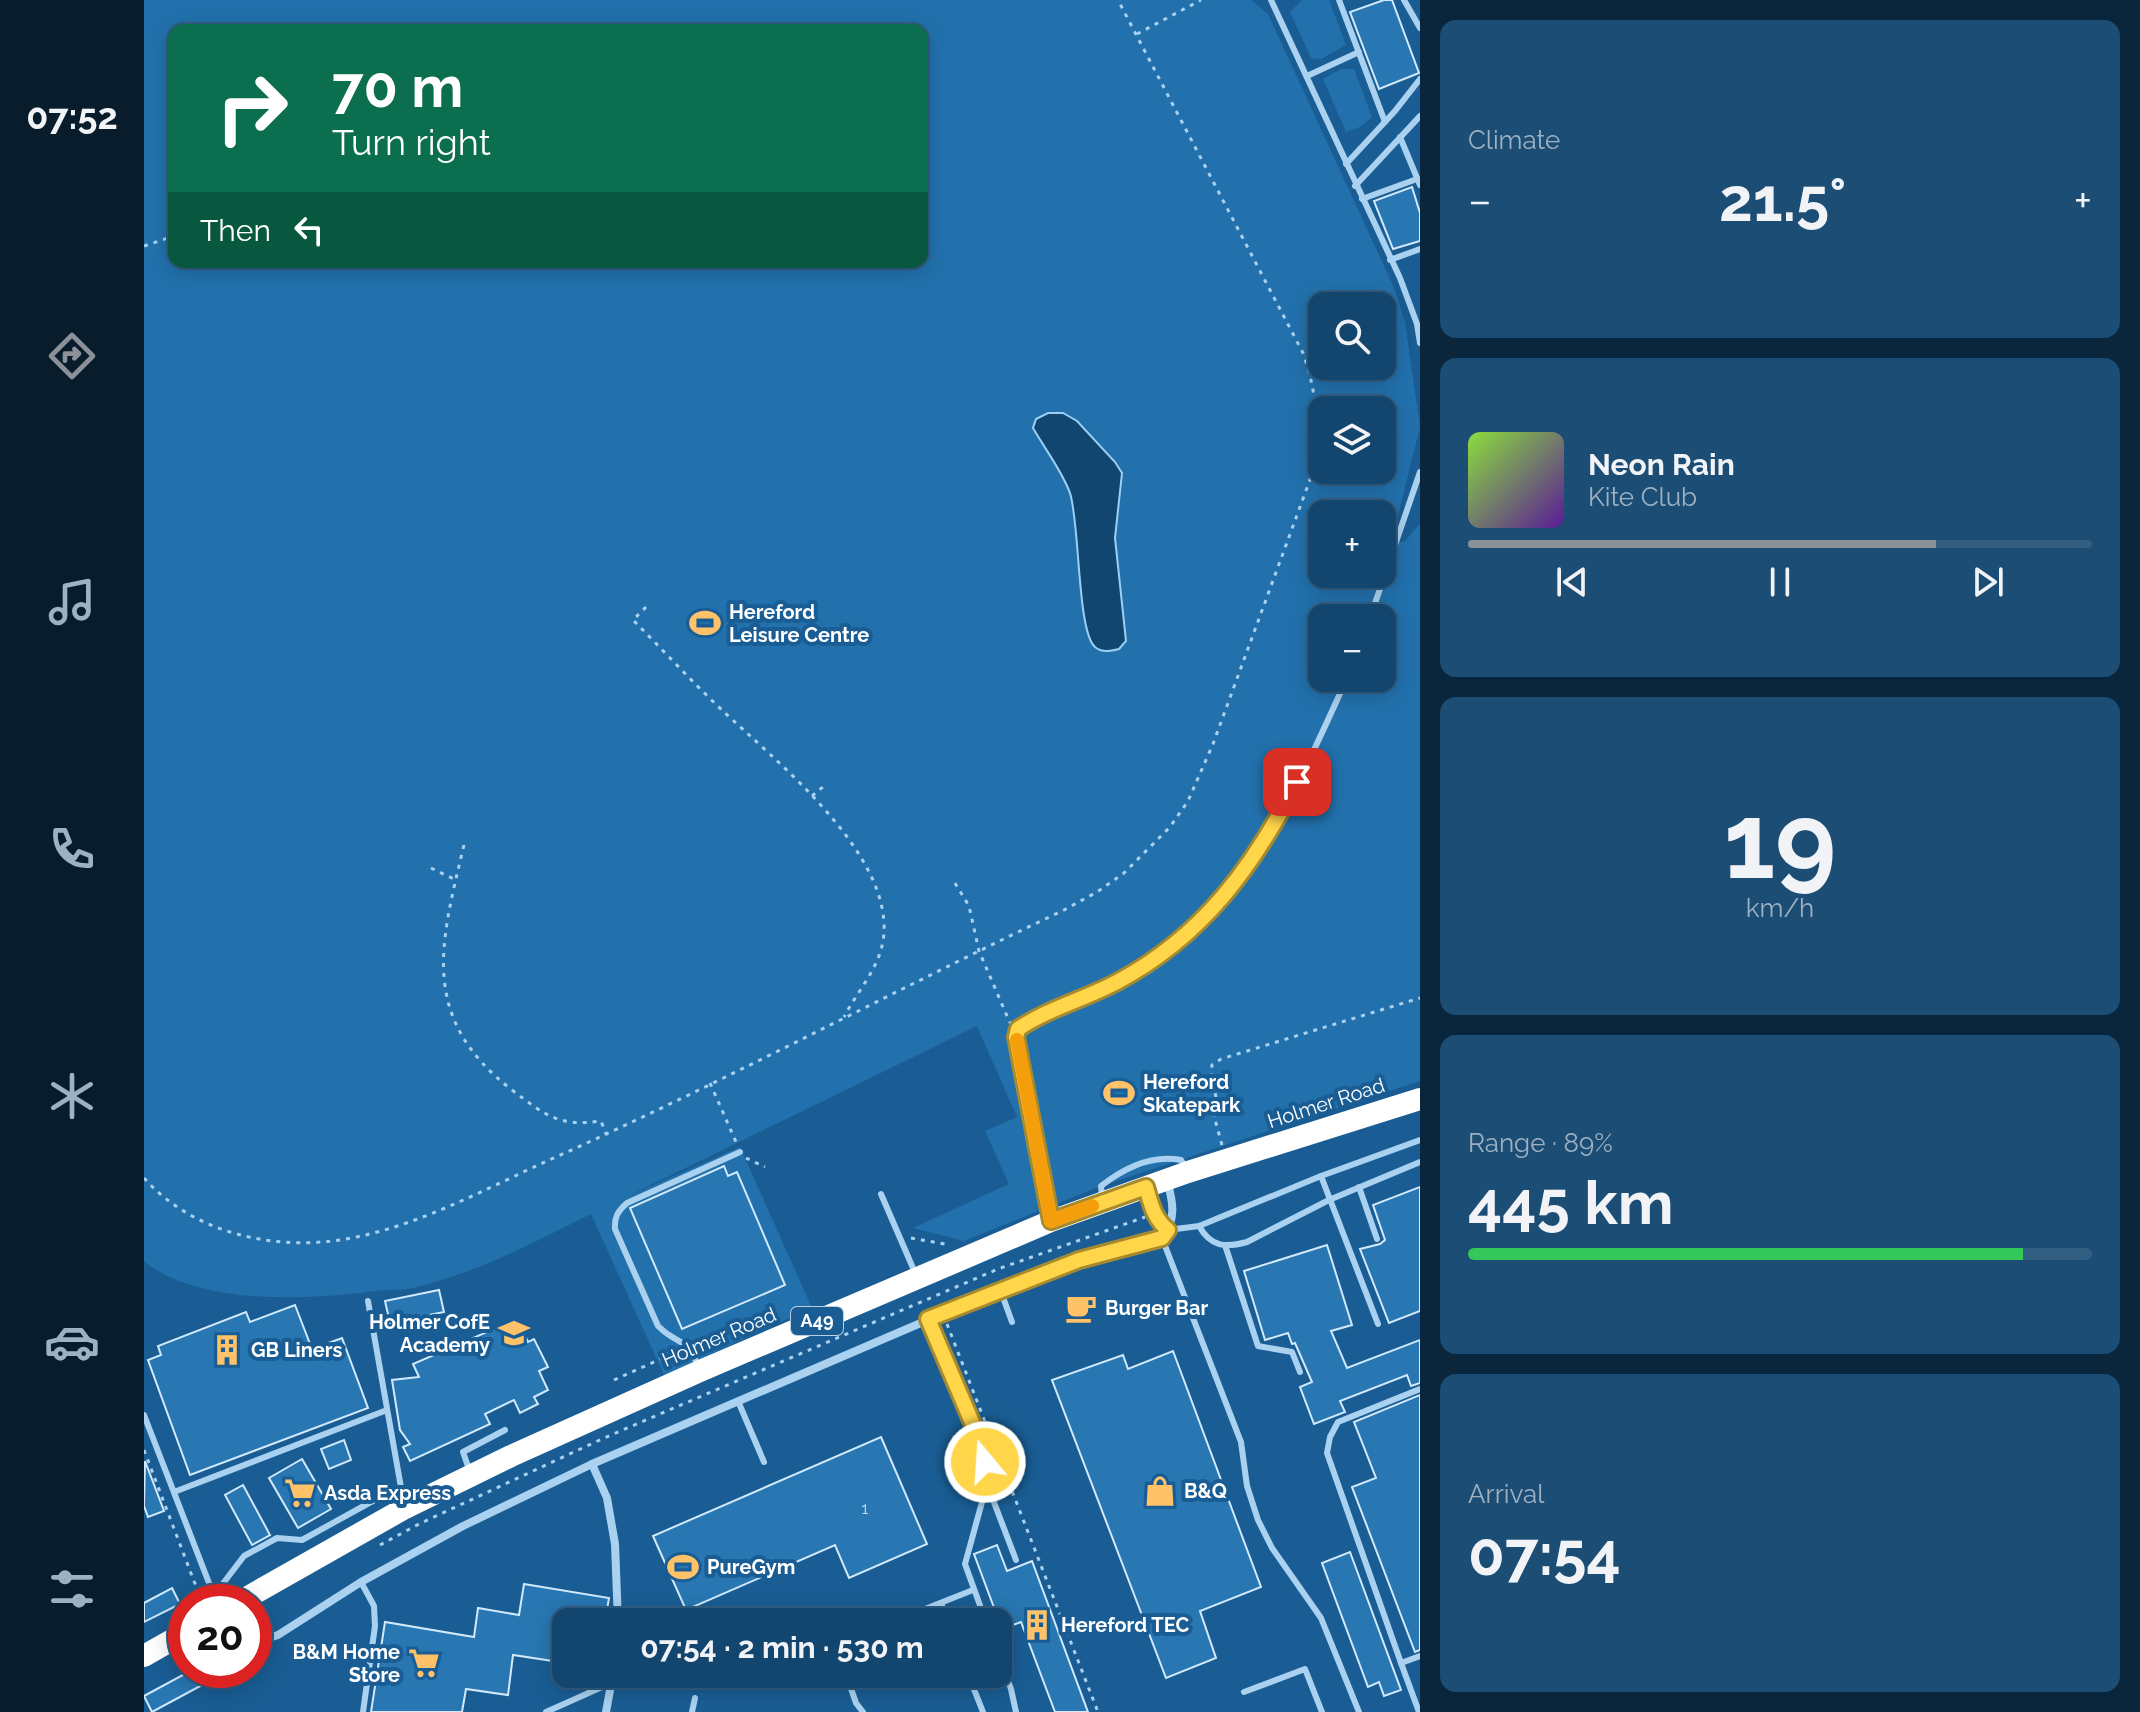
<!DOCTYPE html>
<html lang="en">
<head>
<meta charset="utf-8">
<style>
	:root { --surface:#13466f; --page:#1c4d74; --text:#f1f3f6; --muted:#9db1c3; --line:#325e82; --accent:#8c9099 }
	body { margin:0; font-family:Raleway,sans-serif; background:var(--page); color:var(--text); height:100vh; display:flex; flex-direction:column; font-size:30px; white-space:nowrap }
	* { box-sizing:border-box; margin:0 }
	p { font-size:26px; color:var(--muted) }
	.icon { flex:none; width:44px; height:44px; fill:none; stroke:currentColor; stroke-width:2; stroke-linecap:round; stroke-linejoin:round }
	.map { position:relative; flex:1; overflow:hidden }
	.sheet { display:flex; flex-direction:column; gap:20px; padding:20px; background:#0a263d; width:720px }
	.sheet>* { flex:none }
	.top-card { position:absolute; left:24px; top:24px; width:760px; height:244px; border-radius:16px; box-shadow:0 4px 20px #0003,0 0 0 2px var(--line); background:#0b6e4f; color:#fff; overflow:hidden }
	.fabs { position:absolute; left:1164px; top:292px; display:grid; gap:16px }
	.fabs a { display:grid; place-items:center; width:88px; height:88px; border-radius:16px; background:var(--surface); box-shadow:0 4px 20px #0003,0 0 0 2px var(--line); font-size:40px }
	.speed { position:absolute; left:24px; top:1584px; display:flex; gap:16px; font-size:40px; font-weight:700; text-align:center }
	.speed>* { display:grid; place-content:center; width:104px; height:104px; border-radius:50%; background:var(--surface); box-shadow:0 4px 20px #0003,0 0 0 2px var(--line); line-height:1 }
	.speed .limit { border:12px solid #d22; background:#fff; color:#111 }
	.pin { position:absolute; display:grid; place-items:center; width:68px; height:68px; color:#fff; margin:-34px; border-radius:16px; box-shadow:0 4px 12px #0006 }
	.me { position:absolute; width:88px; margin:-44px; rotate:342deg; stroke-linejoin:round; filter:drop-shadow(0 0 6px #0008) }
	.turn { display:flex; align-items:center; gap:28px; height:168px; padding:0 32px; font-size:36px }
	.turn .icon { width:104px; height:104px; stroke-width:2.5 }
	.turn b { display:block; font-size:56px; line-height:68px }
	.then { display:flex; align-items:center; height:76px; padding:0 32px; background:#0003; gap:16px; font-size:30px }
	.big { font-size:60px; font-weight:700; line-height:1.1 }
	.sheet .tile { flex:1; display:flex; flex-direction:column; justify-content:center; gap:12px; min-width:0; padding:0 28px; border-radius:16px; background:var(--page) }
	.sheet .dial { align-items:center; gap:0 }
	.dial b { font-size:104px; line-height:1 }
	.song { display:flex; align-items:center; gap:24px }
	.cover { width:96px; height:96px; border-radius:12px; background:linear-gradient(135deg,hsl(90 70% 55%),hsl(270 70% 35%)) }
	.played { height:8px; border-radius:4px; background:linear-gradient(90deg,var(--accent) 75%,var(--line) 75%) }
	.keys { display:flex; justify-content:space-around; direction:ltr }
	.heat { display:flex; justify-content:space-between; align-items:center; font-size:44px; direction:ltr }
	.charge { height:12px; border-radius:6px; background:linear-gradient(90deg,#34c759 89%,var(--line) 0) }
	.trip { position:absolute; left:408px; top:1608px; width:460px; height:80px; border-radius:16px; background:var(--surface); box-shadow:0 4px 20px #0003,0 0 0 2px var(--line); font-weight:700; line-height:80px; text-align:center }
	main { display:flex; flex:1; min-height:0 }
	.tab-bar { display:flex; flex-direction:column; width:144px; justify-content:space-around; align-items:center; background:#081c2c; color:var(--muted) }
	.tab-bar .icon { width:56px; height:56px }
	.tab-bar .on { color:var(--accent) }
	.tab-bar b { font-size:36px; color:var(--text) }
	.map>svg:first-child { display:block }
	.green { fill:#2271ad; fill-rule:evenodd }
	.water { fill:#114671; stroke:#9dcff2; stroke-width:2 }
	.building { fill:#2876b2; stroke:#d1e9fb; stroke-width:2 }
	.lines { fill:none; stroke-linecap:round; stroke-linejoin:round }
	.path { stroke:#aad2f0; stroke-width:3; stroke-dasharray:4 6; stroke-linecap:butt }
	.lane { stroke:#aad2f0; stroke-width:6 }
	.street { stroke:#aad2f0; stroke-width:8 }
	.highway { stroke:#fff; stroke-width:22 }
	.route-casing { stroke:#a68a30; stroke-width:20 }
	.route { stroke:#ffd54a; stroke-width:14 }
	.slow { stroke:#f59e0b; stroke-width:14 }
	.labels { text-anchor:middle; stroke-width:8; stroke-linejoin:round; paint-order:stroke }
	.number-label { font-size:16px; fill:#c9ddec }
	.shield { fill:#195d94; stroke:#bacedf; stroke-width:2 }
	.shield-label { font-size:18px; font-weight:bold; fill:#fff }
	.poi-label { font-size:20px; font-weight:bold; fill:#fff; stroke:#195d94; text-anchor:start }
	.street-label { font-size:20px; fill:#fff; stroke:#195d94 }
</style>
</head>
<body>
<main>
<nav class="tab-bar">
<b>07:52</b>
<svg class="icon on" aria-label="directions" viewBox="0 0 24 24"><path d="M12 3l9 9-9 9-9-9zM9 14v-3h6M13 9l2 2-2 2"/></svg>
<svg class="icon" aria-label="music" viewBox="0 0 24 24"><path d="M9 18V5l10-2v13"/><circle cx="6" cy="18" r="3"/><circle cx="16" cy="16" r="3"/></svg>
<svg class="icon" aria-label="phone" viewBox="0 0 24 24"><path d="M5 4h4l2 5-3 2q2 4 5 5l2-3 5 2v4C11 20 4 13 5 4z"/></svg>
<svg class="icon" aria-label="climate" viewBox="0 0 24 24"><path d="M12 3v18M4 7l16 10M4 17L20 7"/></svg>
<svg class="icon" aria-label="car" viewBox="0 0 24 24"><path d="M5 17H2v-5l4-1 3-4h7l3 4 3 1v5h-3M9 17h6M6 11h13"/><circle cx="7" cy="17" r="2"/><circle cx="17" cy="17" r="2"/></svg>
<svg class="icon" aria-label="filters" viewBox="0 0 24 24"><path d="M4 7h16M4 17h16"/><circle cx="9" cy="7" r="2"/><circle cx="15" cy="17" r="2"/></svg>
</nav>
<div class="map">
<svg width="1276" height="1712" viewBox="0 0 1276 1712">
	<rect width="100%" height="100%" fill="#195d94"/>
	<g class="green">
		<path d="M0,0H1107L1124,14L1251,290L1261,322L1276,427L1247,544L1261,541L1276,524V1081L957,1186L820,1241L769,1228L865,1184L841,1131L873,1117L833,1026L482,1197L596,1147L668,1308L520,1375L447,1214C391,1242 334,1272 273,1287C259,1291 244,1289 230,1291C165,1300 54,1306 0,1261ZM30,30H778V262H30ZM1178,306H1238V366H1178ZM1178,410H1238V470H1178ZM1178,514H1238V574H1178ZM1178,618H1238V678H1178Z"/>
		<polygon points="1158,0 1185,0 1202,45 1177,59 1167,58 1146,12"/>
		<polygon points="1197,69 1210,69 1228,117 1216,127 1202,132 1179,79"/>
	</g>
	<path class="water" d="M904,413H919L933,421L971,462L978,473L971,538L982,641L975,649C967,651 958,653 951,647C933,631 936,524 926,493C918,471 901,449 889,428L892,419Z"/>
	<g class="building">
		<polygon points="1240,0 1248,0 1275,73 1235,89 1206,12"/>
		<polygon points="1268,187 1276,213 1276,241 1249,249 1230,201"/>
		<polygon points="580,1166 584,1176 593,1172 641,1285 538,1329 486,1208"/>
		<polygon points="1276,1187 1276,1311 1245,1323 1216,1249 1236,1244 1241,1240 1229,1205"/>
		<polygon points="1183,1245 1208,1325 1187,1331 1203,1368 1276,1340 1276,1383 1267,1386 1263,1375 1196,1401 1201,1412 1170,1424 1156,1387 1168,1382 1151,1343 1148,1344 1144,1333 1121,1340 1100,1271"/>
		<polygon points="295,1290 300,1312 246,1323 241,1301"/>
		<polygon points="151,1305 168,1349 198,1338 224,1408 46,1475 4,1360 17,1355 14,1346 102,1312 106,1322"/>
		<polygon points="366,1322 369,1328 376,1325 384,1342 390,1339 404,1367 395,1371 404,1390 390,1397 394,1404 376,1413 370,1400 341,1414 346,1424 266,1461 259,1447 266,1444 256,1430 248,1380 275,1377 269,1364"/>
		<polygon points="1029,1351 1117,1587 1056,1611 1072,1658 1022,1678 908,1380 979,1355 984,1369"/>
		<polygon points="1276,1395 1276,1650 1271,1652 1208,1487 1232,1478 1210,1422"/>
		<polygon points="737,1437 783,1544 705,1578 691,1545 542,1610 509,1536"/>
		<polygon points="200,1440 207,1460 185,1469 177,1449"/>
		<polygon points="158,1459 187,1509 154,1528 125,1478"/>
		<polygon points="1,1461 20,1511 4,1517 0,1506"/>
		<polygon points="99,1485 126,1535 108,1545 81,1495"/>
		<polygon points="853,1545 863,1571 888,1561 944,1712 911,1712 877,1622 858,1629 830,1554"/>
		<polygon points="1206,1552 1257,1690 1240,1696 1235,1682 1224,1687 1178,1563"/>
		<polygon points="380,1584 465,1598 461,1622 422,1622 422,1663 369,1655 364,1695 322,1689 318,1712 227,1712 241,1622 330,1637 334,1608 375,1615"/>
		<polygon points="28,1588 36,1604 0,1622 0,1603"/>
		<polygon points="48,1670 53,1670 60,1684 8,1712 0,1696"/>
	</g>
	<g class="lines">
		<g class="path">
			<polyline points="993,34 1057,0"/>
			<polyline points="0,246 30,236"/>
			<path d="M502,607L489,620C519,650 548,682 579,711C632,761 737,845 740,924C742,962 716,986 700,1017"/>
			<polyline points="668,796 680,786"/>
			<path d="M320,845C296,945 275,1018 368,1090C401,1115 414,1127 457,1121L462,1134"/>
			<polyline points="287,868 312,880"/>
			<polyline points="811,883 825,906 835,951 866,1023"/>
			<polyline points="566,1083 592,1142"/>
			<polyline points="1078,1145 1070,1116 1074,1107 1067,1073 1068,1065 1077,1059 1276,998"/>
			<polyline points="602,1158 621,1167"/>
			<path d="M0,1178C46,1230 121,1249 188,1241C263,1232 335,1192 403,1161C578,1083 747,992 920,910L953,892L980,873L1026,827L1044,801L1069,744L1167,477C1176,433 1174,396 1159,353L974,0"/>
			<polyline points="767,1238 806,1245"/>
			<polyline points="803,1324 954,1712"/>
			<polyline points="470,1380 521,1357 529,1349"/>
			<polyline points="0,1450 58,1602"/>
			<polyline points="236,1545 275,1524 460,1438 854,1269 1001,1217"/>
		</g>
		<g class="lane">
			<polyline points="1127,0 1256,278 1273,324 1276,343"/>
			<polyline points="1195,0 1241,122"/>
			<polyline points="1260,0 1276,28"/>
			<polyline points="1163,76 1215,52"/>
			<polyline points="1256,137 1276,185"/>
			<polyline points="1202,164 1251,111 1276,79"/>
			<polyline points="1211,186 1276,116"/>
			<polyline points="1218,199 1273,179"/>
			<polyline points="1246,260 1276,249"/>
			<polyline points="1226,618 1276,472"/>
			<polyline points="1177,1176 1234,1324"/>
			<polyline points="1215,1187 1233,1239"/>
			<polyline points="737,1194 772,1275"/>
			<path d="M958,1196L957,1186C980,1168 1007,1154 1037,1160L1042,1169"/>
			<path d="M907,1218L872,1037L874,1029C889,1019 907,1013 923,1006C953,993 984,979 1010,961C1107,894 1156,782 1203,678"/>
			<path d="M1055,1226C1067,1247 1081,1248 1103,1242L1185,1200L1276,1162"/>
			<polyline points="1024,1230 1055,1226 1177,1176 1276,1140"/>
			<polyline points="1018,1238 1097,1442 1103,1486 1114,1520 1128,1548 1177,1618 1215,1712"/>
			<polyline points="1081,1245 1114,1346 1148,1352 1156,1372"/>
			<polyline points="856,1289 868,1322"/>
			<polyline points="224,1301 258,1493"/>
			<polyline points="784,1319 836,1441 841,1462 843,1484 821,1564 842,1622"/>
			<path d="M555,1367C540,1334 535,1347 514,1326L471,1229C470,1217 474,1211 483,1203L596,1152"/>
			<polyline points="594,1401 620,1462"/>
			<polyline points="0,1415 65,1583 76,1602"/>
			<polyline points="326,1472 319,1452 361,1430"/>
			<polyline points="843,1484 872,1560"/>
			<polyline points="30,1492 243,1410"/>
			<polyline points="217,1582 230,1606 231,1626 219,1712"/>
			<polyline points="71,1594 100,1556 133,1538 158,1540 247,1491 258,1493"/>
			<polyline points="797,1603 804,1622"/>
			<polyline points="748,1622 829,1590"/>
			<polyline points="854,1654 867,1689 872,1712"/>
			<polyline points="1257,1663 1183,1453 1186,1437 1194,1422 1276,1389"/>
			<polyline points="471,1674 500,1680 516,1674"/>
			<polyline points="702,1674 712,1703 719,1712"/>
			<polyline points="824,1674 839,1712"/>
			<polyline points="1100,1692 1161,1669 1178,1712"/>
			<polyline points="402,1712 467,1683"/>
			<polyline points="548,1712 551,1698"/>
			<polyline points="1275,1712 1257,1663 1276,1656"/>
		</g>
		<g class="street">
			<path d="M1002,1190C1008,1206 1011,1219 1024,1230"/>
			<polyline points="448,1464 463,1498 471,1544 474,1622"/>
			<path d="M110,1640L116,1641L134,1635L217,1582L319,1526L448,1464L856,1289L935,1260L1018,1238C1033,1219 1029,1202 1023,1180"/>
			<polyline points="462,1712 469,1674"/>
		</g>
		<g class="highway">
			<polyline points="95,1602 261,1508 367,1456 556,1371 907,1221 1044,1172 1276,1099"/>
			<polyline points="0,1656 42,1632"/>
		</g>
	</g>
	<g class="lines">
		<defs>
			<path id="route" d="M841,1462L836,1441L784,1319L935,1260L1018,1238L1024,1230C1010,1219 1007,1204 1002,1187L907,1221L872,1037L874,1029C903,1009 941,999 973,982C1059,936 1109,867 1153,782"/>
		</defs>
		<use href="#route" class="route-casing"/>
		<use href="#route" class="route"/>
		<polyline class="slow" points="873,1040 907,1221 948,1206"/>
	</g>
	<defs>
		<symbol id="stadium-bare" viewBox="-9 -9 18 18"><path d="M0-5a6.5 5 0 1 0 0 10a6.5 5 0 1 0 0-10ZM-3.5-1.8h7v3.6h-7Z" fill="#ffc269" stroke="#195d94" stroke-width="2.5" paint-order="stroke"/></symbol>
		<symbol id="cafe-bare" viewBox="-9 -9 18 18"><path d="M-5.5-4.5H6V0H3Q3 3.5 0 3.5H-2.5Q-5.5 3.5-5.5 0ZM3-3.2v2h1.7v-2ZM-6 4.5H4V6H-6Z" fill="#ffc269" stroke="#195d94" stroke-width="2.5" paint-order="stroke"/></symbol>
		<symbol id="school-bare" viewBox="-9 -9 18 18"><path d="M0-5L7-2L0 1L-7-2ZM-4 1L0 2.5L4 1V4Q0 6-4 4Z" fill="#ffc269" stroke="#195d94" stroke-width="2.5" paint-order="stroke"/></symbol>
		<symbol id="building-bare" viewBox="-9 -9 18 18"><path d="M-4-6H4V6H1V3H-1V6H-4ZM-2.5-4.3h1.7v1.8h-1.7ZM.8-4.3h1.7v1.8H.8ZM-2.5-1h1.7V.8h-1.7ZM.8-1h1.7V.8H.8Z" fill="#ffc269" stroke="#195d94" stroke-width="2.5" paint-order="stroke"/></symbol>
		<symbol id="shop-bare" viewBox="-9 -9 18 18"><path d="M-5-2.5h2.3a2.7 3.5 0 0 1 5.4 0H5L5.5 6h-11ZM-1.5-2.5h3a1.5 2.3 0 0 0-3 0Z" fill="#ffc269" stroke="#195d94" stroke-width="2.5" paint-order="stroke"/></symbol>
		<symbol id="supermarket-bare" viewBox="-9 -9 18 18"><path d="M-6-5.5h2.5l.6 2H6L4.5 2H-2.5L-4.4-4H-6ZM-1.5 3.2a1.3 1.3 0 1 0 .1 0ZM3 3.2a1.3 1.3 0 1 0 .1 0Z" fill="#ffc269" stroke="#195d94" stroke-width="2.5" paint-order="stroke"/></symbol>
	</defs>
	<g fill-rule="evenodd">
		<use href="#stadium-bare" x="539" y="601" width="44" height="44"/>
		<use href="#stadium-bare" x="953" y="1071" width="44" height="44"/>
		<use href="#cafe-bare" x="915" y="1286" width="44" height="44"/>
		<use href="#school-bare" x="348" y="1311" width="44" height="44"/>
		<use href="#building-bare" x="61" y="1328" width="44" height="44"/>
		<use href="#shop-bare" x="994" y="1469" width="44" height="44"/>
		<use href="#supermarket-bare" x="134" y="1471" width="44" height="44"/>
		<use href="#stadium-bare" x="517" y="1545" width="44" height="44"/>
		<use href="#building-bare" x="871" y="1603" width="44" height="44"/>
		<use href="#supermarket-bare" x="258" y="1641" width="44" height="44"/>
	</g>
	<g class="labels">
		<g class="number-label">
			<text x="721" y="1514">1</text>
		</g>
		<rect class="shield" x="647" y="1307" width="52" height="28" rx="6"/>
		<g class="shield-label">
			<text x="673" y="1327">A49</text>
		</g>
		<g class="poi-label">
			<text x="585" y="619">Hereford<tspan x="585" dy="23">Leisure Centre</tspan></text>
			<text x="999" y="1089">Hereford<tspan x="999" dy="23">Skatepark</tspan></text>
			<text x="961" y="1315">Burger Bar</text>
			<text x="346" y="1329" text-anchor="end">Holmer CofE<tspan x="346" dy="23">Academy</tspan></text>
			<text x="107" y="1357">GB Liners</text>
			<text x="1040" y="1498">B&amp;Q</text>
			<text x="180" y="1500">Asda Express</text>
			<text x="563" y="1574">PureGym</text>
			<text x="917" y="1632">Hereford TEC</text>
			<text x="256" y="1659" text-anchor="end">B&amp;M Home<tspan x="256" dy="23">Store</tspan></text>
		</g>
		<g class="street-label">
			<text transform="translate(1182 1103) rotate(-18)" y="7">Holmer Road</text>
			<text transform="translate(575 1337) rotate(-23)" y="7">Holmer Road</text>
		</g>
	</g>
</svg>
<div class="fabs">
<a><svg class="icon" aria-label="search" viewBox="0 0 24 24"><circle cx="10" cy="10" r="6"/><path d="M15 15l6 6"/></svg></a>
<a><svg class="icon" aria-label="layers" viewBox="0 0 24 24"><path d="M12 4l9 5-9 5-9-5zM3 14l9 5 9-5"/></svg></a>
<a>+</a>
<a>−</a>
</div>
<div class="speed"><div class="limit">20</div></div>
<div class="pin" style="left:1153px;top:782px;background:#d93025"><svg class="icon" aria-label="arrive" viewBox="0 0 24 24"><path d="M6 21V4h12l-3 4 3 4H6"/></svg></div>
<svg class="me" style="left:841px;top:1462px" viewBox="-20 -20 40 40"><circle r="17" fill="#ffd54a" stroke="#fff" stroke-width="3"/><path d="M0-11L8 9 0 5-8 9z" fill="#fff"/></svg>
<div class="trip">07:54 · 2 min · 530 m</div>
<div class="top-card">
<div class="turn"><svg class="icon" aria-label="right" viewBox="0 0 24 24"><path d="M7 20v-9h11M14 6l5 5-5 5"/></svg><div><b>70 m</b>Turn right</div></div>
<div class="then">Then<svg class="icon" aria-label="left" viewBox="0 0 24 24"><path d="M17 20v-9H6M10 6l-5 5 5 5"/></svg></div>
</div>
</div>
<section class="sheet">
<div class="tile"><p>Climate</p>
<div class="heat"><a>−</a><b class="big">21.5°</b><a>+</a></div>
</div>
<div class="tile">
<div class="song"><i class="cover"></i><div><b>Neon Rain</b><p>Kite Club</p></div></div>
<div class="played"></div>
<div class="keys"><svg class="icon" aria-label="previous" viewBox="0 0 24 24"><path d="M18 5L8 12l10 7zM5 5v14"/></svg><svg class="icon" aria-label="pause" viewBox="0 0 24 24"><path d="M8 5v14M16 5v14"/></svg><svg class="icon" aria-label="next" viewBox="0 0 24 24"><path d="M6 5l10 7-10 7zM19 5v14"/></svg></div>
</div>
<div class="tile dial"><b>19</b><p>km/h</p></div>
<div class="tile"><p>Range · 89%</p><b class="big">445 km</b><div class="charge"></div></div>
<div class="tile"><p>Arrival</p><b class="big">07:54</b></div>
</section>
</main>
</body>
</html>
